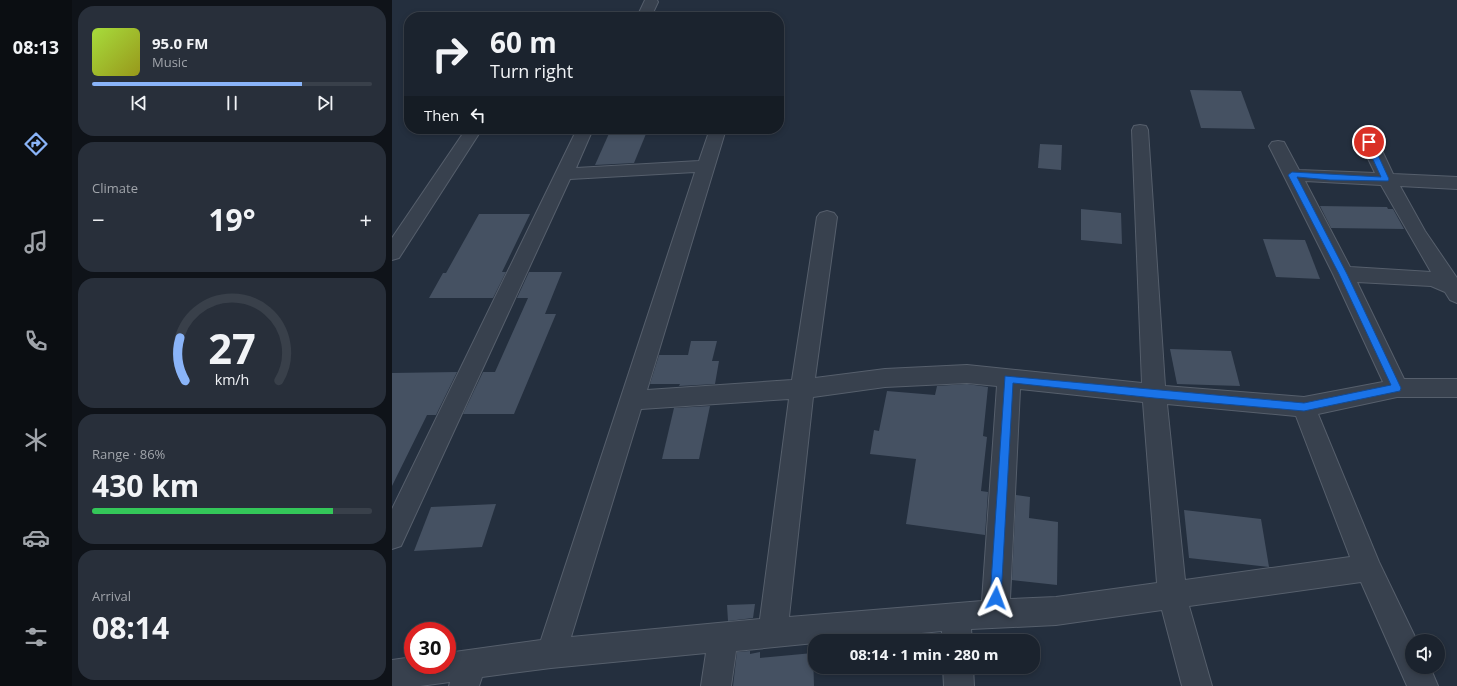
<!DOCTYPE html>
<html lang="en">
<head>
<meta charset="utf-8">
<style>
	:root { --surface:#1b232e; --page:#282f3a; --text:#f1f3f6; --muted:#a0a4aa; --line:#39404a; --accent:#8ab4f8 }
	body { margin:0; font-family:"Open Sans",sans-serif; background:var(--page); color:var(--text); height:100vh; display:flex; flex-direction:column; font-size:15px; white-space:nowrap }
	* { box-sizing:border-box; margin:0 }
	p { font-size:13px; color:var(--muted) }
	.icon { flex:none; width:22px; height:22px; fill:none; stroke:currentColor; stroke-width:2; stroke-linecap:round; stroke-linejoin:round }
	.map { position:relative; flex:1; overflow:hidden }
	.sheet { display:flex; flex-direction:column; gap:6px; padding:6px; background:#0f1319; width:320px }
	.sheet>* { flex:none }
	.top-card { position:absolute; left:12px; top:12px; width:380px; height:122px; border-radius:16px; box-shadow:0 2px 6px #0003,0 0 0 1px var(--line); background:#1b232e; color:var(--text); overflow:hidden }
	.fabs { position:absolute; left:1013px; top:634px; display:grid; gap:8px }
	.fabs a { display:grid; place-items:center; width:40px; height:40px; border-radius:50%; background:var(--surface); box-shadow:0 2px 6px #0003,0 0 0 1px var(--line); font-size:20px }
	.speed { position:absolute; left:12px; top:622px; display:flex; gap:8px; font-size:20px; font-weight:700; text-align:center }
	.speed>* { display:grid; place-content:center; width:52px; height:52px; border-radius:50%; background:var(--surface); box-shadow:0 2px 6px #0003,0 0 0 1px var(--line); line-height:1 }
	.speed .limit { border:6px solid #d22; background:#fff; color:#111 }
	.pin { position:absolute; display:grid; place-items:center; width:34px; height:34px; color:#fff; margin:-17px; border:2px solid #fff; border-radius:50%; box-shadow:0 1px 4px #0007 }
	.me { position:absolute; width:44px; margin:-22px; rotate:3deg; stroke-linejoin:round; filter:drop-shadow(0 0 3px #0008) }
	.turn { display:flex; align-items:center; gap:14px; height:84px; padding:0 20px; font-size:18px }
	.turn .icon { width:52px; height:52px; stroke-width:2.5 }
	.turn b { display:block; font-size:28px; line-height:34px }
	.then { display:flex; align-items:center; height:38px; padding:0 20px; background:#0003; gap:8px; font-size:15px }
	.big { font-size:30px; font-weight:700; line-height:1.1 }
	.sheet .tile { flex:1; display:flex; flex-direction:column; justify-content:center; gap:6px; min-width:0; padding:0 14px; border-radius:16px; background:var(--page) }
	.sheet .dial { align-items:center; gap:0 }
	.dial svg { height:104px; overflow:visible; fill:none; stroke:var(--line); stroke-width:7; stroke-linecap:round; text-anchor:middle }
	.dial text { fill:var(--text); stroke:none }
	.song { display:flex; align-items:center; gap:12px }
	.cover { width:48px; height:48px; border-radius:6px; background:linear-gradient(135deg,hsl(80 70% 55%),hsl(60 70% 35%)) }
	.played { height:4px; border-radius:2px; background:linear-gradient(90deg,var(--accent) 75%,var(--line) 75%) }
	.keys { display:flex; justify-content:space-around; direction:ltr }
	.heat { display:flex; justify-content:space-between; align-items:center; font-size:22px; direction:ltr }
	.charge { height:6px; border-radius:3px; background:linear-gradient(90deg,#34c759 86%,var(--line) 0) }
	.trip { position:absolute; left:416px; top:634px; width:232px; height:40px; border-radius:16px; background:var(--surface); box-shadow:0 2px 6px #0003,0 0 0 1px var(--line); font-weight:700; line-height:40px; text-align:center }
	main { display:flex; flex:1; min-height:0 }
	.menu { display:flex; flex-direction:column; width:72px; justify-content:space-around; align-items:center; background:#0b0e12; color:var(--muted) }
	.menu .icon { width:28px; height:28px }
	.menu .selected { color:var(--accent) }
	.menu b { font-size:18px; color:var(--text) }
	.map>svg:first-child { display:block }
	.building { fill:#455162 }
	.lines { fill:none; stroke-linecap:round; stroke-linejoin:round }
	.minor-casing { stroke:#565f6c; stroke-width:2 }
	.minor { fill:#38414e; fill-rule:evenodd }
	.route { fill:#1a73e8; stroke:#114b97 }
</style>
</head>
<body>
<main>
<nav class="menu">
<b>08:13</b>
<svg class="icon selected" aria-label="directions" viewBox="0 0 24 24"><path d="M12 3l9 9-9 9-9-9zM9 14v-3h6M13 9l2 2-2 2"/></svg>
<svg class="icon" aria-label="music" viewBox="0 0 24 24"><path d="M9 18V5l10-2v13"/><circle cx="6" cy="18" r="3"/><circle cx="16" cy="16" r="3"/></svg>
<svg class="icon" aria-label="phone" viewBox="0 0 24 24"><path d="M5 4h4l2 5-3 2q2 4 5 5l2-3 5 2v4C11 20 4 13 5 4z"/></svg>
<svg class="icon" aria-label="climate" viewBox="0 0 24 24"><path d="M12 3v18M4 7l16 10M4 17L20 7"/></svg>
<svg class="icon" aria-label="car" viewBox="0 0 24 24"><path d="M5 17H2v-5l4-1 3-4h7l3 4 3 1v5h-3M9 17h6M6 11h13"/><circle cx="7" cy="17" r="2"/><circle cx="17" cy="17" r="2"/></svg>
<svg class="icon" aria-label="filters" viewBox="0 0 24 24"><path d="M4 7h16M4 17h16"/><circle cx="9" cy="7" r="2"/><circle cx="15" cy="17" r="2"/></svg>
</nav>
<section class="sheet">
<div class="tile">
<div class="song"><i class="cover"></i><div><b>95.0 FM</b><p>Music</p></div></div>
<div class="played"></div>
<div class="keys"><svg class="icon" aria-label="previous" viewBox="0 0 24 24"><path d="M18 5L8 12l10 7zM5 5v14"/></svg><svg class="icon" aria-label="pause" viewBox="0 0 24 24"><path d="M8 5v14M16 5v14"/></svg><svg class="icon" aria-label="next" viewBox="0 0 24 24"><path d="M6 5l10 7-10 7zM19 5v14"/></svg></div>
</div>
<div class="tile"><p>Climate</p>
<div class="heat"><a>−</a><b class="big">19°</b><a>+</a></div>
</div>
<div class="tile dial"><svg viewBox="0 0 100 80">
<path d="M14 69A42 42 0 1 1 86 69"/>
<path d="M14 69A42 42 0 0 1 10 36" stroke="#8ab4f8"/>
<text x="50" y="56" font-size="32" font-weight="700">27</text>
<text x="50" y="72" font-size="11">km/h</text>
</svg></div>
<div class="tile"><p>Range · 86%</p><b class="big">430 km</b><div class="charge"></div></div>
<div class="tile"><p>Arrival</p><b class="big">08:14</b></div>
</section>
<div class="map">
<svg width="1065" height="686" viewBox="0 0 1065 686">
	<rect width="100%" height="100%" fill="#242f3e"/>
	<g class="building">
		<polygon points="798,90 849,91 863,129 809,128"/>
		<polygon points="219,129 256,129 242,163 203,165"/>
		<polygon points="648,144 670,145 669,170 646,168"/>
		<polygon points="928,206 995,207 996,209 1001,209 1012,229 939,228"/>
		<polygon points="689,209 729,213 730,244 689,240"/>
		<polygon points="87,214 138,214 110,272 114,272 101,298 37,298 51,273 54,273"/>
		<polygon points="871,239 913,240 928,279 884,277"/>
		<polygon points="137,272 170,272 153,314 164,314 122,414 71,414 91,372 103,372 136,298 125,298"/>
		<polygon points="299,341 325,341 320,361 327,361 323,384 287,386 288,384 258,384 267,355 296,355"/>
		<polygon points="778,349 839,351 848,386 785,384"/>
		<polygon points="65,372 44,415 35,415 0,486 0,373"/>
		<polygon points="575,384 596,387 591,436 595,437 589,491 596,492 593,535 514,524 524,459 478,454 482,430 487,431 495,391 543,395 545,386"/>
		<polygon points="318,406 307,459 270,459 282,408"/>
		<polygon points="624,495 638,497 637,518 666,522 665,585 620,580"/>
		<polygon points="104,504 90,547 22,551 39,507"/>
		<polygon points="792,510 869,519 877,567 797,558"/>
		<polygon points="363,604 361,618 336,621 335,605"/>
		<polygon points="358,651 358,654 368,652 368,658 421,653 422,686 341,686 345,652"/>
	</g>
	<g class="lines">
		<defs>
			<g id="minor">
				<polygon points="253,0 265,0 266,2 259,17 245,17"/>
				<path d="M748,125L754,126L756,130L773,386L912,397L991,382L941,274L877,146L880,142L886,141L892,142L907,170L983,173L968,142L971,138L977,137L983,138L986,142L1001,174L1065,177V189L1008,186L1033,231L1065,278V303L1058,300L1053,292L1039,286L965,282L1012,379H1065V397H1005L926,414L987,562L1025,641H1020V667H1038L1046,686H1015L969,582L797,606L820,686H790L770,610L664,625L579,629L580,641H550V631L447,641H423V643L344,651L339,686H309L314,653L159,668L90,677L87,686H57L58,682L28,686H0V660L21,657V665H55V653L149,640L303,172L178,179L9,546L0,549V509L185,129H201L184,168L307,161L318,129H334L255,390L400,380L425,217L428,213L435,211L442,213L445,217L423,378L493,369L575,365L750,383L740,130L742,126ZM913,181L989,185L1039,272L958,267ZM575,383L605,386L590,601L397,617L421,397L493,387ZM628,389L751,402L765,583L664,597L618,599ZM397,399L368,619L179,637L249,409ZM775,404L904,416L958,557L793,580Z"/>
				<polygon points="74,129 90,129 7,258 0,260 0,238"/>
				<polygon points="551,667 581,667 582,686 552,686"/>
			</g>
		</defs>
		<use href="#minor" class="minor-casing"/>
		<use href="#minor" class="minor"/>
	</g>
	<polygon class="route" points="977,139 980,142 997,179 996,181 938,180 905,177 955,274 1009,388 1008,391 912,411 762,398 621,383 609,598 608,602 604,604 599,602 598,598 613,376 912,403 999,385 947,274 896,175 900,172 989,177 973,142"/>
</svg>
<div class="fabs">
<a><svg class="icon" aria-label="sound" viewBox="0 0 24 24"><path d="M4 9h4l5-4v14l-5-4H4zM17 9q2 3 0 6"/></svg></a>
</div>
<div class="speed"><div class="limit">30</div></div>
<div class="pin" style="left:977px;top:142px;background:#d93025"><svg class="icon" aria-label="arrive" viewBox="0 0 24 24"><path d="M6 21V4h12l-3 4 3 4H6"/></svg></div>
<svg class="me" style="left:604px;top:598px" viewBox="-20 -20 40 40"><path d="M0-17L14 15 0 8-14 15z" fill="#1a73e8" stroke="#fff" stroke-width="4"/></svg>
<div class="trip">08:14 · 1 min · 280 m</div>
<div class="top-card">
<div class="turn"><svg class="icon" aria-label="right" viewBox="0 0 24 24"><path d="M7 20v-9h11M14 6l5 5-5 5"/></svg><div><b>60 m</b>Turn right</div></div>
<div class="then">Then<svg class="icon" aria-label="left" viewBox="0 0 24 24"><path d="M17 20v-9H6M10 6l-5 5 5 5"/></svg></div>
</div>
</div>
</main>
</body>
</html>
